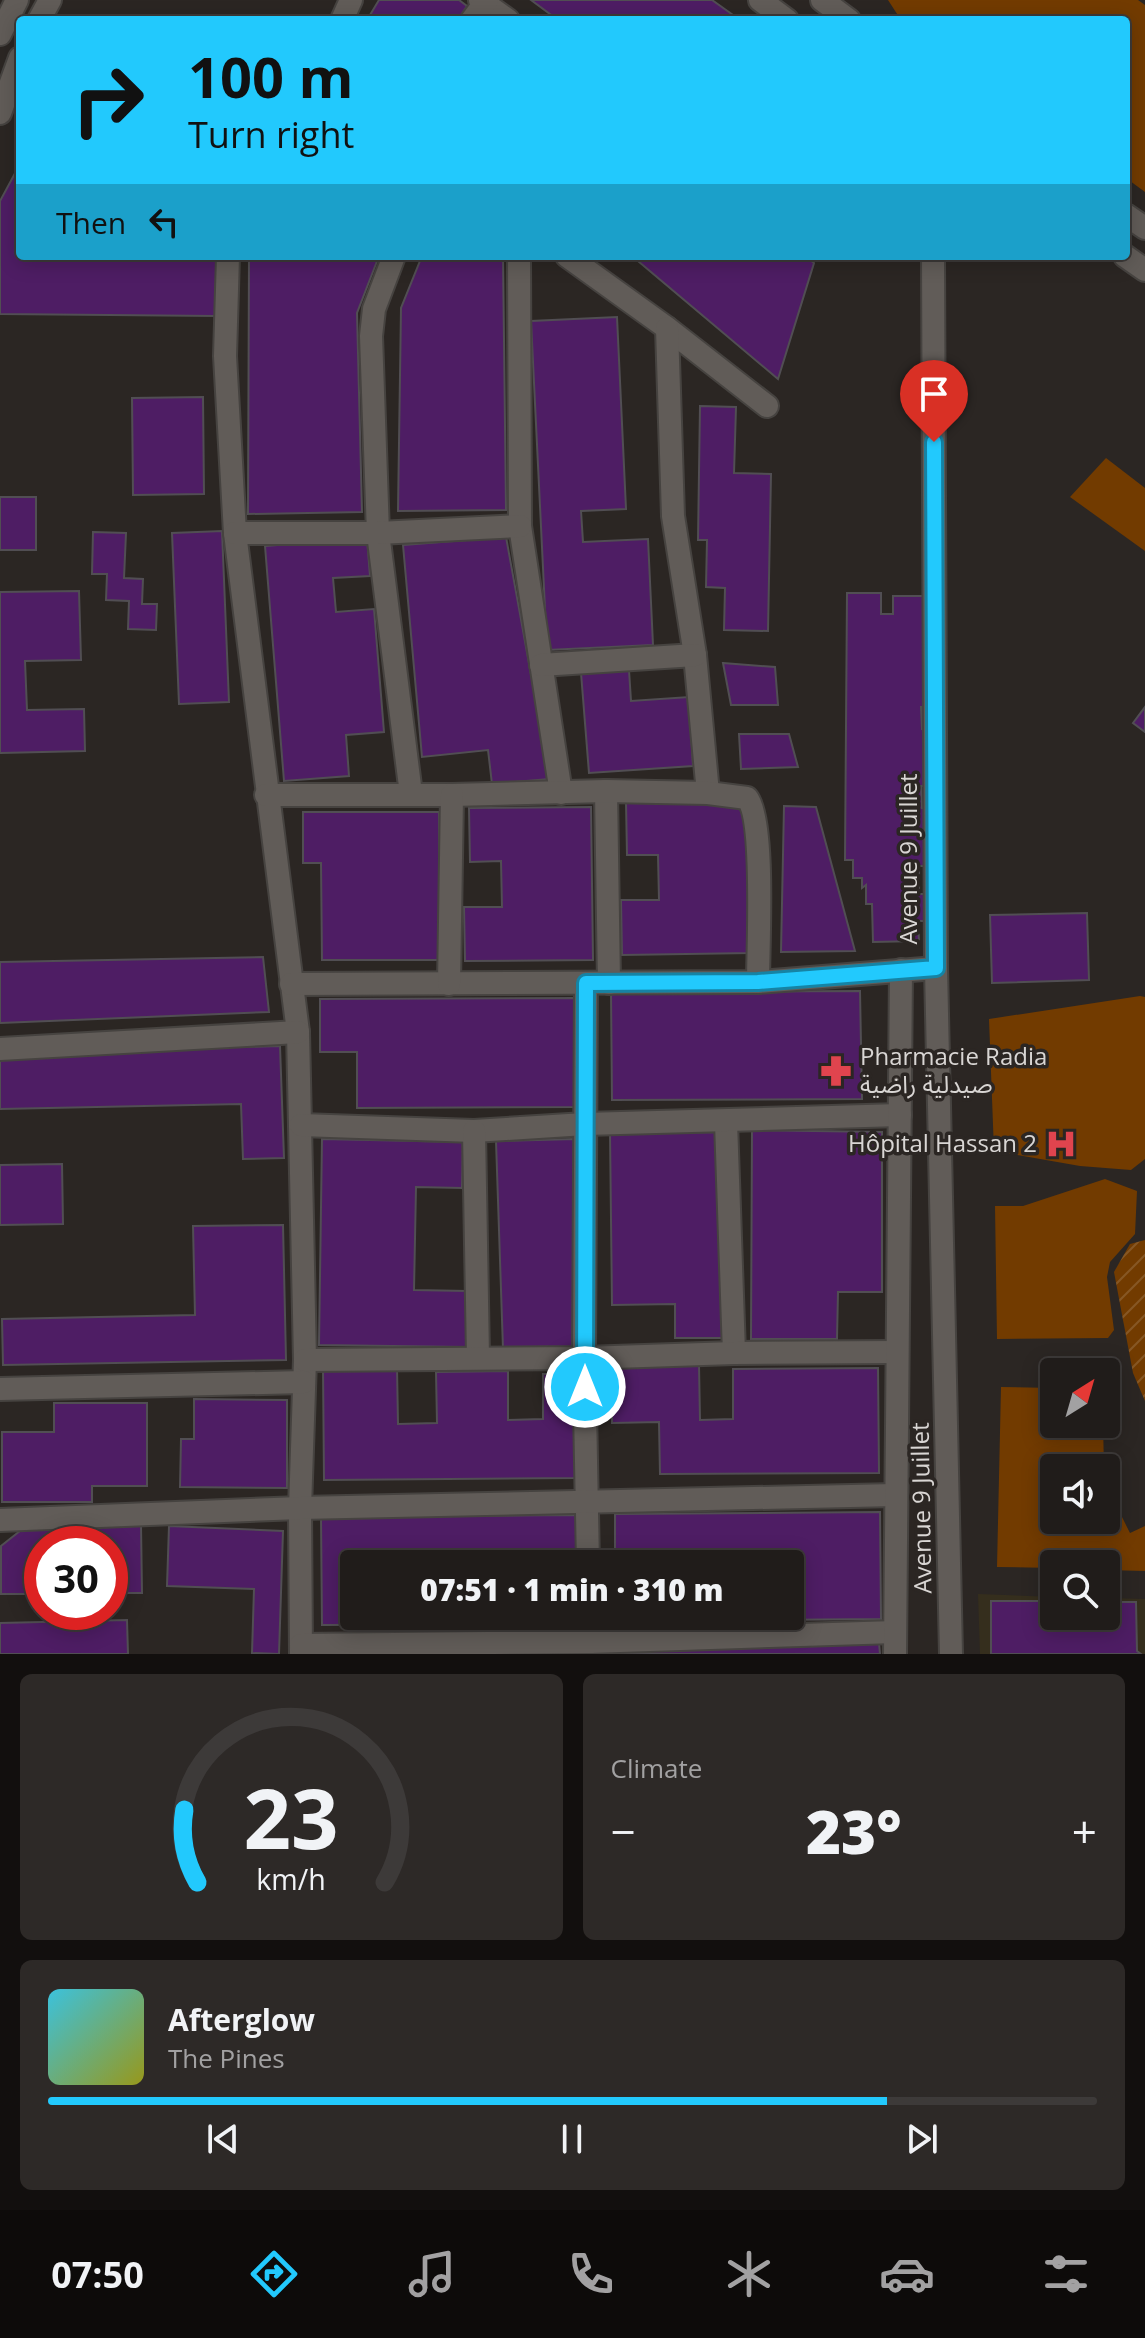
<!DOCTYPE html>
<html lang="en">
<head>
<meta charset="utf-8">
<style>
	:root { --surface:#201c1a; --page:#2d2927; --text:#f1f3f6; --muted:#a2a1a2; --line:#3d3a39; --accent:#22c9fd }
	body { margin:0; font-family:"Open Sans","Noto Sans Arabic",sans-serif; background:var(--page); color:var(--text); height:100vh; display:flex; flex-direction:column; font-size:30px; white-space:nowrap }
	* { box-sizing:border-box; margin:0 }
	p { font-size:26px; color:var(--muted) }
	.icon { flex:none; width:44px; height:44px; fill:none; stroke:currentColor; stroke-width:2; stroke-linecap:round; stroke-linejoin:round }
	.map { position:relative; height:1654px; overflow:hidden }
	.sheet { display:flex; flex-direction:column; gap:20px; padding:20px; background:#120f0e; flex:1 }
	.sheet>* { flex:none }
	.guide { position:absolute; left:16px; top:16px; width:1114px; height:244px; border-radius:8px; box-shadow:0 4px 20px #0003,0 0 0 2px var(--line); background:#22c9fd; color:#111; overflow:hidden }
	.needle { width:52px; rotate:37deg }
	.fabs { position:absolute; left:1040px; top:1358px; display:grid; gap:16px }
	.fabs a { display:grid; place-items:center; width:80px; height:80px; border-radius:8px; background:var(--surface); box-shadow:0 4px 20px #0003,0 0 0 2px var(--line); font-size:40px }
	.speed { position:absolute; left:24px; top:1526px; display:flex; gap:16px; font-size:40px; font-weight:700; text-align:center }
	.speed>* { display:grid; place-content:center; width:104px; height:104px; border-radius:50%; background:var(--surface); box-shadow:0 4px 20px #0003,0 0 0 2px var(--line); line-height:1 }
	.speed .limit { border:12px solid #d22; background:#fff; color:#111 }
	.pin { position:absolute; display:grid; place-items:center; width:68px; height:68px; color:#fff; margin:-82px -34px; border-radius:50% 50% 50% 0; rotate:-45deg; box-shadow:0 0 8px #0007 }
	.pin .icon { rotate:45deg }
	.me { position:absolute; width:88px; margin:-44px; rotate:0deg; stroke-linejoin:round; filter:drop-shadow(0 0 6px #0008) }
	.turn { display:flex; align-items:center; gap:28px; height:168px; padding:0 40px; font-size:36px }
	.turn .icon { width:104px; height:104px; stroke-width:2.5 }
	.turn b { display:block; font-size:56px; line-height:68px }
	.then { display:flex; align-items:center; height:76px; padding:0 40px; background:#0003; gap:16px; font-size:30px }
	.big { font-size:60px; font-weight:800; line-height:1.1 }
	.sheet .widget { flex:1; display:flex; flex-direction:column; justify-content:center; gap:12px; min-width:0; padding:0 28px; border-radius:12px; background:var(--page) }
	.sheet .dial { align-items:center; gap:0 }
	.dial svg { height:208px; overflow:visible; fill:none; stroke:var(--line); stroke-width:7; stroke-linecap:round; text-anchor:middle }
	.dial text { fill:var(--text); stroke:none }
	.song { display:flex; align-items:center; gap:24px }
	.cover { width:96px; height:96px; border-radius:12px; background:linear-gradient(135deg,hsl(190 70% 55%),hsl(60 70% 35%)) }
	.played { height:8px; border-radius:4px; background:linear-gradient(90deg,var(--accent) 80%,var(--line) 80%) }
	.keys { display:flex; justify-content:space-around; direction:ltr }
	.heat { display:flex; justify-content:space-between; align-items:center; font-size:44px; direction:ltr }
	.sheet .tiles { flex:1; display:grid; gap:20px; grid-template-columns:1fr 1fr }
	.widget:last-child { grid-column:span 2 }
	.trip { position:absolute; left:340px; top:1550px; width:464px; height:80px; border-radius:8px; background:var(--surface); box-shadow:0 4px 20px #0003,0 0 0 2px var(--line); font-weight:800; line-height:80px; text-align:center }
	.tabs { display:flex; height:128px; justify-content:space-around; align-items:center; background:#0d0b0a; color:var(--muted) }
	.tabs .icon { width:56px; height:56px }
	.tabs .selected { color:var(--accent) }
	.tabs b { font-size:36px; color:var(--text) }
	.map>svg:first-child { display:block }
	.education { fill:#352e1d }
	.park { fill:#723b00 }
	.garden { fill:url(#garden-furrows) }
	.building { fill:#4e1d64; stroke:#514e53; stroke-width:2 }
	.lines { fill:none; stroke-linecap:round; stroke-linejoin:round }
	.minor-casing { stroke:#464340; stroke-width:26 }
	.tertiary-casing { stroke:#464340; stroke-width:26 }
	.secondary-casing { stroke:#464340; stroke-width:26 }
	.minor { stroke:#615c58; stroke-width:22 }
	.tertiary { stroke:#615c58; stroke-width:22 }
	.secondary { stroke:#615c58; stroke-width:22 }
	.route-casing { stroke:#1683a4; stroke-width:20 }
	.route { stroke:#22c9fd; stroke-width:14 }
	.labels { text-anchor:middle; stroke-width:7; stroke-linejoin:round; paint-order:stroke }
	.street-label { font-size:24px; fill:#d9d6d4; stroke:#2b2623 }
	.poi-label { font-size:24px; fill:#d9d6d4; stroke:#2b2623; text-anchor:start }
</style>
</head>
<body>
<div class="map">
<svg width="1145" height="1654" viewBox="0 0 1145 1654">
	<defs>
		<pattern id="garden-furrows" width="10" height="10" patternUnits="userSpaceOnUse" patternTransform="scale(2)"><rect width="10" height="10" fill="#723b00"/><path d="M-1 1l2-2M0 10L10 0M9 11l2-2" fill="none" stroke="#865724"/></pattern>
	</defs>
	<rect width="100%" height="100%" fill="#2b2623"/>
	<polygon class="education" points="978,1594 1054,1597 1054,1616 1106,1616 1106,1598 1145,1599 1145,1654 980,1654"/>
	<g class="park">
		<polygon points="888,0 1138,0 1145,5 1145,192 1126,178 1126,20 901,20"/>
		<polygon points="1106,458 1145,488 1145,551 1070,497"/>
		<polygon points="1140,996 1145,997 1145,1159 1131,1170 1080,1166 994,1151 989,1019"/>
		<polygon points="1105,1179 1137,1191 1135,1234 1110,1262 1107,1277 1114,1330 1108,1338 997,1339 995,1206 1023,1206"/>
		<polygon points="1067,1370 1120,1371 1120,1385 1106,1416 1106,1372 1067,1372"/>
		<polygon points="1001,1387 1054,1388 1054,1424 1103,1424 1104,1468 1054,1468 1054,1520 1106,1520 1106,1485 1130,1533 1145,1526 1145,1571 1106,1570 1106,1564 1054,1564 1054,1568 997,1567"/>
	</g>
	<polygon class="garden" points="1145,1240 1145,1401 1133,1373 1114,1272 1130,1244"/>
	<g class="building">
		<polygon points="379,0 459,0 467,6 458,20 367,20"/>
		<polygon points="531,0 712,0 740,20 558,20"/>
		<polygon points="20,164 20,256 216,256 216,316 0,314 0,201"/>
		<polygon points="249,256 379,256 357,313 362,512 248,514"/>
		<polygon points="422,256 503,256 506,510 398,511 401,308"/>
		<polygon points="632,256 805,256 814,263 778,379"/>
		<polygon points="617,317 626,509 581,511 583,542 648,539 653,645 547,650 531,321"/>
		<polygon points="203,397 204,494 133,495 132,398"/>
		<polygon points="700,406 736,407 734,473 771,474 768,631 724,630 725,588 706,587 707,540 698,540"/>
		<rect x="0" y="497" width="36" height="53"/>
		<polygon points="222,531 229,702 179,704 172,533"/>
		<polygon points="93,532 126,533 124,578 143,579 142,604 157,604 156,630 128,629 129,601 106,600 107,574 92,574"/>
		<polygon points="506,537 550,779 492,784 488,750 422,757 403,545"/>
		<polygon points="367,538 370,576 333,578 336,612 374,609 384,732 346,735 349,776 284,781 265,546"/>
		<polygon points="79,591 81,660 25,661 27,710 84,709 85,751 0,753 0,592"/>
		<polygon points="847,593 881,593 881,614 893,614 893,596 929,596 928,627 923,627 923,645 928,646 929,707 921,707 922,729 927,728 927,786 921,786 922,808 928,808 928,866 919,866 919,894 925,894 925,921 918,921 919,941 873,942 872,904 866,904 866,885 862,888 862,878 853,878 853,860 845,860"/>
		<polygon points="723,663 775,667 778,705 731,705"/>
		<polygon points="629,670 631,701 689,697 693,766 589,773 581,673"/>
		<polygon points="1145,707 1145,732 1133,723"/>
		<polygon points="739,734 789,734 798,767 741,769"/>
		<polygon points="748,800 751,953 622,955 621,900 659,900 658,855 627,855 626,802"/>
		<polygon points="784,806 816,807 855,951 781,952"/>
		<polygon points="591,807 593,960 465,961 464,907 502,907 501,861 470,862 469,808"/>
		<polygon points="303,812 439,812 440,960 322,960 321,863 303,863"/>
		<polygon points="1087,913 1089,980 992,983 990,915"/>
		<polygon points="263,957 269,1012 0,1023 0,962"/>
		<polygon points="860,991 862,1099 612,1100 611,992"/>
		<polygon points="576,998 577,1107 357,1108 357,1052 320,1052 320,999"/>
		<polygon points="280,1046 284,1158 243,1159 241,1104 0,1109 0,1053"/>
		<polygon points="752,1130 882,1132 882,1292 838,1292 837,1339 751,1339"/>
		<polygon points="722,1132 725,1338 675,1338 675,1304 612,1305 610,1133"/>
		<polygon points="322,1139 463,1142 462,1188 416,1187 414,1290 467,1291 466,1347 319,1345"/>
		<polygon points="576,1139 582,1347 503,1349 496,1141"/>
		<polygon points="62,1164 63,1224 0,1225 0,1165"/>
		<polygon points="283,1225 286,1360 3,1365 2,1319 195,1315 193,1226"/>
		<polygon points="699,1365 700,1420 733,1419 733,1369 878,1368 879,1473 660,1474 659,1422 612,1423 612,1366"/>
		<polygon points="323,1367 397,1367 398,1424 437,1423 436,1372 508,1371 508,1420 543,1419 543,1374 577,1374 578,1478 324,1480"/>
		<polygon points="194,1399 287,1400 287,1488 180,1487 181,1439 194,1439"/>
		<polygon points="54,1403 147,1403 147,1486 92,1486 92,1502 2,1502 2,1432 54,1432"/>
		<polygon points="880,1512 881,1619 657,1621 657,1616 790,1616 790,1564 615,1564 615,1514"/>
		<polygon points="580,1515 581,1564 354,1564 354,1616 581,1616 582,1624 322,1625 321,1517"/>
		<polygon points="141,1525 142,1593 110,1593 110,1544 42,1544 42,1594 1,1594 1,1546 25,1527"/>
		<polygon points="169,1526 283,1531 279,1654 252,1653 254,1589 167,1586"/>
		<polygon points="991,1601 1054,1601 1054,1616 1106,1616 1106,1602 1136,1602 1137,1651 1141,1654 991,1654"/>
		<polygon points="127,1620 128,1654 0,1654 0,1623"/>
		<polygon points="879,1643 880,1654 566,1654 566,1647"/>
	</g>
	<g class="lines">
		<defs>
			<g id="minor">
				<polyline points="480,0 508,20"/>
				<polyline points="342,20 351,0"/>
				<polyline points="472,20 487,0"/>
				<polyline points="228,256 225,356 235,533 298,1032 305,1360 300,1508 301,1654"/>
				<polyline points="394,256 374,309 371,336 378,533 411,794"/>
				<polyline points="519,256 520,526 561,793"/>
				<polyline points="567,256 667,328 767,406"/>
				<polyline points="667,328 673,516 695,655 708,793"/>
				<polyline points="235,533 378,533 520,526"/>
				<polyline points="541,665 695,655"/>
				<polyline points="606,791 609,983"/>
				<path d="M266,795H452L606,791L708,793L747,798C765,819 758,947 758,982"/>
				<polyline points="586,983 584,1358 588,1564"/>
				<polyline points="291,984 758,982 936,968"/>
				<polyline points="449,984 452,795"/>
				<polyline points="0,1049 298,1032"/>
				<polyline points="726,1122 734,1353"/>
				<polyline points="301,1125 474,1131 585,1124 900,1115"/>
				<polyline points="474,1131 478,1357"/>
				<polyline points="305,1360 584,1358 734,1353 897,1352"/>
				<polyline points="0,1389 304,1382"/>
				<polyline points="0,1520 300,1508 895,1495"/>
				<polyline points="589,1616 590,1642"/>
				<polyline points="301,1645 590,1642 895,1632"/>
				<polyline points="895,1654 901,970"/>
			</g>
			<g id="tertiary">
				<polyline points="760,0 787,20"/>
				<polyline points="822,0 849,20"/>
				<polyline points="1126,215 1145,228"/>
				<polyline points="933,256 936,968 951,1654"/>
				<polyline points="1125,256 1145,270"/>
			</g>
			<g id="secondary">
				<polyline points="39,20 50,0"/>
				<polyline points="0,34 17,0"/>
				<polyline points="0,113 20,58"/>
			</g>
		</defs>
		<use href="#minor" class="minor-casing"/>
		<use href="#tertiary" class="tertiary-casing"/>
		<use href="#secondary" class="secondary-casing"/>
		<use href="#minor" class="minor"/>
		<use href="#tertiary" class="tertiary"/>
		<use href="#secondary" class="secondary"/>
	</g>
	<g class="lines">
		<defs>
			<polyline id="route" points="585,1387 586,983 758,982 936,968 934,442"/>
		</defs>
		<use href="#route" class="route-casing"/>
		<use href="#route" class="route"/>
	</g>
	<defs>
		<symbol id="pharmacy-bare" viewBox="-9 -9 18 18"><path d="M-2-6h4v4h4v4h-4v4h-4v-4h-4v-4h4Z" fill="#e0444e" stroke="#2b2623" stroke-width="2.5" paint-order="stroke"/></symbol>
		<symbol id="hospital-bare" viewBox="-9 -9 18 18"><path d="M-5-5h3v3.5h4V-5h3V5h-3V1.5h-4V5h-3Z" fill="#e0444e" stroke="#2b2623" stroke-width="2.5" paint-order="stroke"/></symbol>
	</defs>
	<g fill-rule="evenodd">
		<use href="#pharmacy-bare" x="814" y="1049" width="44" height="44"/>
		<use href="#hospital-bare" x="1039" y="1122" width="44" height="44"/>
	</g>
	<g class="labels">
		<g class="street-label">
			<text transform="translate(909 859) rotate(-90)" y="8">Avenue 9 Juillet</text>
			<text transform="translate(922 1508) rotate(-91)" y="8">Avenue 9 Juillet</text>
		</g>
		<g class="poi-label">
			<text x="860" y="1065">Pharmacie Radia<tspan x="860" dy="28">صيدلية راضية</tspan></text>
			<text x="1037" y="1152" text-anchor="end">Hôpital Hassan 2</text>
		</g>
	</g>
</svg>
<div class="fabs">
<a><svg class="needle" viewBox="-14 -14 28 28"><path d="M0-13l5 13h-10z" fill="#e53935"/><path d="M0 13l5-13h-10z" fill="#a2a1a2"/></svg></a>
<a><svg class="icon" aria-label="sound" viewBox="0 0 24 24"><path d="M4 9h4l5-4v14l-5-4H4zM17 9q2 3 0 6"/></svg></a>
<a><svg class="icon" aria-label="search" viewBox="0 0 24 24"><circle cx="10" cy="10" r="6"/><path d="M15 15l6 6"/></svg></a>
</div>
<div class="speed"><div class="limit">30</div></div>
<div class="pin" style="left:934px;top:442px;background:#d93025"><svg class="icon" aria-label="arrive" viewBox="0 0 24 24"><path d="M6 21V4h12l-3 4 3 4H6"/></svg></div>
<svg class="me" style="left:585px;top:1387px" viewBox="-20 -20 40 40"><circle r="17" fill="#22c9fd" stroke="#fff" stroke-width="3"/><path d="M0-11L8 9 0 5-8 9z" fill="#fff"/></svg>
<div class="trip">07:51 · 1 min · 310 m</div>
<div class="guide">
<div class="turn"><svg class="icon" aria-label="right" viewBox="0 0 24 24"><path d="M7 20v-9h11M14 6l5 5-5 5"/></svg><div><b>100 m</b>Turn right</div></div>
<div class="then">Then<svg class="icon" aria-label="left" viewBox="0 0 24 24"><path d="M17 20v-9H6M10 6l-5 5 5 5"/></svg></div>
</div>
</div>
<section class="sheet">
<div class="tiles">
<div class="widget dial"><svg viewBox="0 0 100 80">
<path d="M14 69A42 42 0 1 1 86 69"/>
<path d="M14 69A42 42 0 0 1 9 41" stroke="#22c9fd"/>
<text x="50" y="56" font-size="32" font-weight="700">23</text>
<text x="50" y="72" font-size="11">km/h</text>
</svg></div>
<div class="widget"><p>Climate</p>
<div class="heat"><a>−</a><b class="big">23°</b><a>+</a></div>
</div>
<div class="widget">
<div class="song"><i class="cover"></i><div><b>Afterglow</b><p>The Pines</p></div></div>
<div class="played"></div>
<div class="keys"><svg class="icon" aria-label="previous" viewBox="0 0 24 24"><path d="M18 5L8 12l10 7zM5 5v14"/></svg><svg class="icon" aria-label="pause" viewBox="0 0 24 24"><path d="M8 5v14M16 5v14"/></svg><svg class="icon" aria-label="next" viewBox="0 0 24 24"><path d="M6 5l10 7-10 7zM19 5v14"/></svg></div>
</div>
</div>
</section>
<nav class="tabs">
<b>07:50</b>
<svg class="icon selected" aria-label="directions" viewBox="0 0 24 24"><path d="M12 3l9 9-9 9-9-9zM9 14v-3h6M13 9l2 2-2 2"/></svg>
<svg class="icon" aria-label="music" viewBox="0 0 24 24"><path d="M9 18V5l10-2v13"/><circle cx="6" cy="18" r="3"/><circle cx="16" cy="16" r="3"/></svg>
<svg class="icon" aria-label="phone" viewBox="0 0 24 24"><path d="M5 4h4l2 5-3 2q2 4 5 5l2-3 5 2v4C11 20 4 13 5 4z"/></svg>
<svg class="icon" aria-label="climate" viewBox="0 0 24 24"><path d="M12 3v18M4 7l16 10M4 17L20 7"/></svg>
<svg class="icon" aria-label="car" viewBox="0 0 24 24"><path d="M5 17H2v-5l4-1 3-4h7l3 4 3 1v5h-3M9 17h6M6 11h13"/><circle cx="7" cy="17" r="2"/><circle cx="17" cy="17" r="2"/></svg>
<svg class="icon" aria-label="filters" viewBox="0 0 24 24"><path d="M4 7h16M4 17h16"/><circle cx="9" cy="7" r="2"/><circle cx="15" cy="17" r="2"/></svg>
</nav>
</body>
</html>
